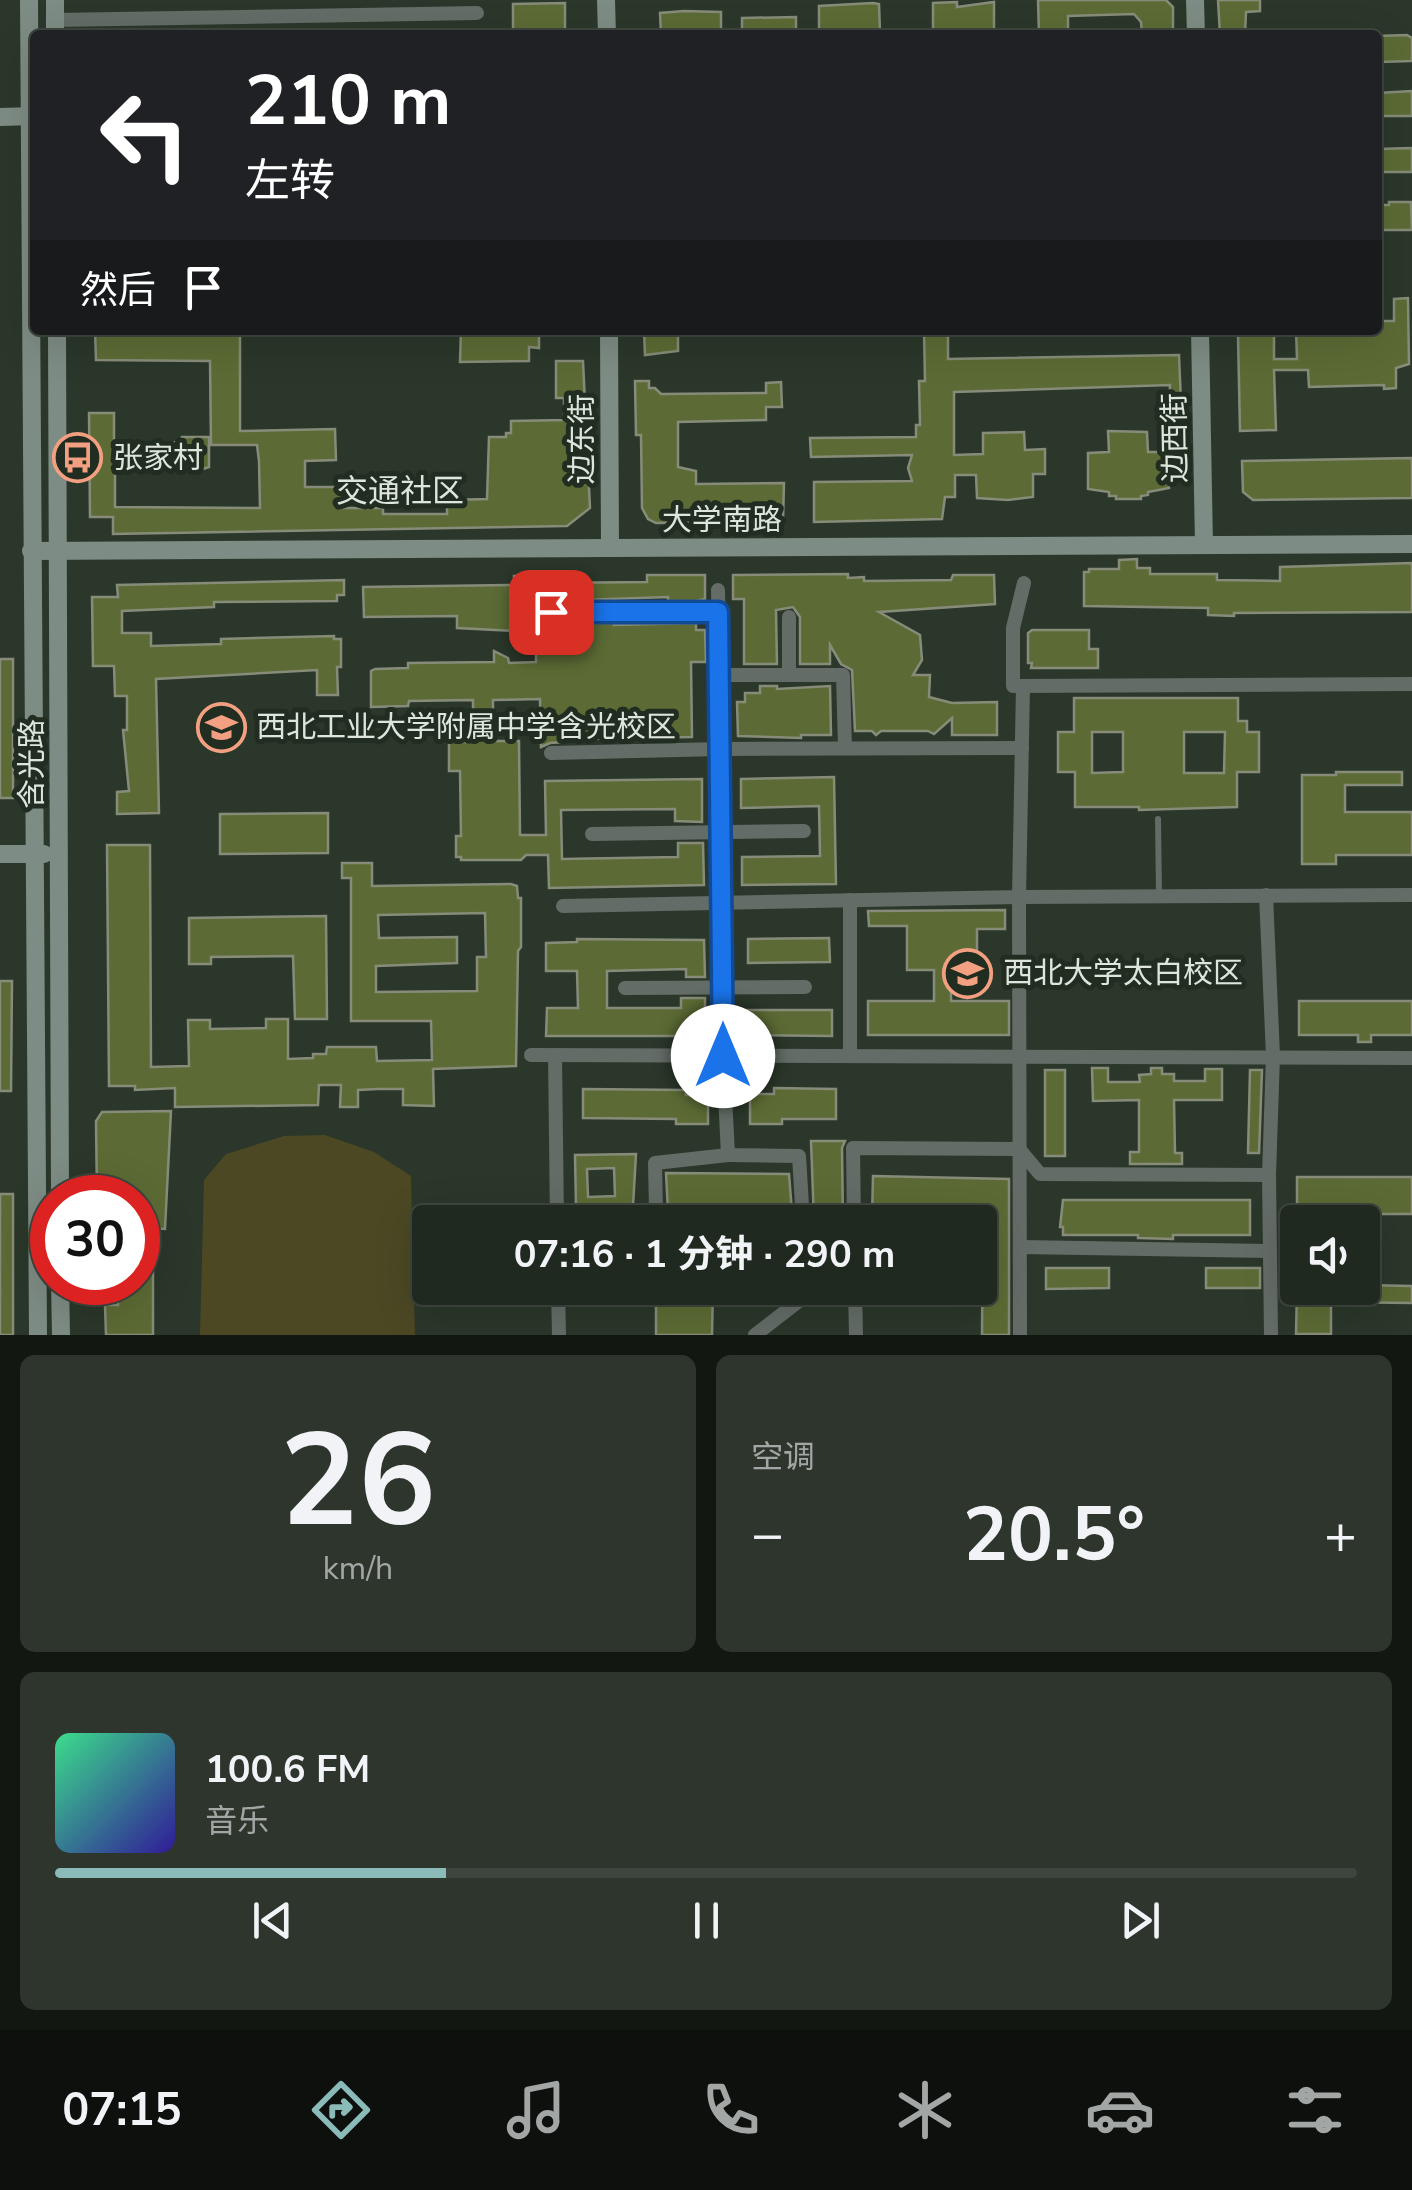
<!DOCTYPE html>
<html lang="zh">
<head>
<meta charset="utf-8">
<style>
	:root { --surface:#202920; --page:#2d352d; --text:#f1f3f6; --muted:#a2a6a5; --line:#3d453e; --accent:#8bbbb9 }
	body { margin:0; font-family:"Nunito Sans","Noto Sans SC",sans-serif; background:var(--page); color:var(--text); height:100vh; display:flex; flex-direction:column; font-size:38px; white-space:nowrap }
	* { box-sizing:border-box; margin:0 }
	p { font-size:32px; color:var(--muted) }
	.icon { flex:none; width:55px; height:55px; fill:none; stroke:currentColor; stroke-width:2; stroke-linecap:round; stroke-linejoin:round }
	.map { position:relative; height:1335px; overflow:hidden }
	.details { display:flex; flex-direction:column; gap:20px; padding:20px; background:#121712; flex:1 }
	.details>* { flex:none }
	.hud { position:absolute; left:30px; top:30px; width:1352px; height:305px; border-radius:10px; box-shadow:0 10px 40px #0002,0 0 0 2px var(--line); background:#202124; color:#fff; overflow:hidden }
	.controls { position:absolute; left:1280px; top:1205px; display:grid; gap:20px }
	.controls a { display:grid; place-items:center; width:100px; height:100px; border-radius:10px; background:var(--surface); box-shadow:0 10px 40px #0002,0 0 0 2px var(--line); font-size:50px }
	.speed { position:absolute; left:30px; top:1175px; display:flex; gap:20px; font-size:50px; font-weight:700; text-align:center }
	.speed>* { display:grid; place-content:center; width:130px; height:130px; border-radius:50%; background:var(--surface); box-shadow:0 10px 40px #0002,0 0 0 2px var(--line); line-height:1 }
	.speed .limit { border:15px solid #d22; background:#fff; color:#111 }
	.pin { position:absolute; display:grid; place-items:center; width:85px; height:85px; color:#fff; margin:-42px; border-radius:20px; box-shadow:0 5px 15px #0006 }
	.me { position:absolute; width:110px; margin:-55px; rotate:0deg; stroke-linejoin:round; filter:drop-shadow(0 0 8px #0008) }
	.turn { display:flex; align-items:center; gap:35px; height:210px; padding:0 50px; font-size:45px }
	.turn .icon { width:130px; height:130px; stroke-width:2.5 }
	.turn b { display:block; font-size:70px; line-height:85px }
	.then { display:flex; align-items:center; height:95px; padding:0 50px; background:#0003; gap:20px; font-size:38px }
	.big { font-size:75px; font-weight:700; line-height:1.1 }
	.details .tile { flex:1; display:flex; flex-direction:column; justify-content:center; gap:15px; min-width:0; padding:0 35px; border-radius:15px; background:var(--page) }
	.details .dial { align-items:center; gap:0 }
	.dial b { font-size:130px; line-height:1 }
	.song { display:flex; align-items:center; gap:30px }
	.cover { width:120px; height:120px; border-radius:15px; background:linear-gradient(135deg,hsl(150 70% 55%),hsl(250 70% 35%)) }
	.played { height:10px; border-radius:5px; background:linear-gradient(90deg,var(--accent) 30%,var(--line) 30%) }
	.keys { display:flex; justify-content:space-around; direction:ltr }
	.heat { display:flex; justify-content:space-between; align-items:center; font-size:55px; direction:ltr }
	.details .tiles { flex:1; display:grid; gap:20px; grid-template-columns:1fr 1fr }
	.tile:last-child { grid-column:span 2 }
	.trip { position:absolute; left:412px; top:1205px; width:585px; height:100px; border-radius:10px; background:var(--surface); box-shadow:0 10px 40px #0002,0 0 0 2px var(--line); font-weight:700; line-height:100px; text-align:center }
	.menu { display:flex; height:160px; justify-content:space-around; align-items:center; background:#0d100d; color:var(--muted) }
	.menu .icon { width:70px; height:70px }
	.menu .active { color:var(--accent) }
	.menu b { font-size:45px; color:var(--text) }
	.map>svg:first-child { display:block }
	.green { fill:#4c4824 }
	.building { fill:#5c6b35; stroke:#868c79; stroke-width:2.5; fill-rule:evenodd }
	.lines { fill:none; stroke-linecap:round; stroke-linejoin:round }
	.lane { stroke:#636c67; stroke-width:6 }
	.street { stroke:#636c67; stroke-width:14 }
	.secondary { stroke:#7d8c84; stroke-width:18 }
	.route-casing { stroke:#114b97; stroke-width:25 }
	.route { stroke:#1a73e8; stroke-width:18 }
	.labels { text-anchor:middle; stroke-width:10; stroke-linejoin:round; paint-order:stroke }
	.street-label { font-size:30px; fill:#dde5dc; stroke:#212d20 }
	.poi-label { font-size:30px; fill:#dde5dc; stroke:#212d20; text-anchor:start }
	.neighbourhood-label { font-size:32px; fill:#dde5dc; stroke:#212d20 }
</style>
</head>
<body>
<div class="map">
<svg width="1412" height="1335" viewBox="0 0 1412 1335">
	<rect width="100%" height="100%" fill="#2b372a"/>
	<polygon class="green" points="325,1135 374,1152 411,1176 415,1335 200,1335 204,1180 226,1154 284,1136"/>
	<g class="building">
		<polygon points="1038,0 1166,0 1173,7 1173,35 1142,35 1141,22 1134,14 1068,16 1068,35 1039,35"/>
		<polygon points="1218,0 1260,0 1260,11 1246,12 1245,35 1220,35"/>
		<polygon points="957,2 957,7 994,2 994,30 989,30 989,35 940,35 940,31 933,31 933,3"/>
		<polygon points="565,3 565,35 513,35 513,4"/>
		<polygon points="873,3 879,4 880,32 874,35 819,33 819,6"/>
		<polygon points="684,11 721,12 721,35 661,35 660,13"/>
		<polygon points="796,17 796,35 742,35 742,18"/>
		<polygon points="1407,35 1412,38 1412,61 1378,62 1378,36"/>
		<polygon points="1412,91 1412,116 1378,116 1378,93"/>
		<polygon points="1412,148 1412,172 1378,172 1378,149"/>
		<polygon points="1389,202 1411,202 1412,230 1378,230 1378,205 1389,205"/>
		<polygon points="1408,298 1409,364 1396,368 1396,388 1384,389 1384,385 1309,387 1308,370 1274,370 1276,430 1240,431 1238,336 1274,335 1274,359 1297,359 1296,330 1378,330 1378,321 1394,321 1394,299"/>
		<polygon points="95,330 127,330 127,334 152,335 226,332 226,335 240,335 240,431 335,429 336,460 305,461 305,487 340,487 340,508 383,508 383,514 447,514 447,500 487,499 489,437 506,437 506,433 511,433 511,421 564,420 564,398 556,398 556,361 583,361 590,508 567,526 113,534 113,517 90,517 89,413 114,413 114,443 182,442 182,437 209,437 209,467 203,469 115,467 115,507 260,508 259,461 257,445 211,445 210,361 96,360"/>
		<polygon points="461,330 539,330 539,348 529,347 529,361 460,362"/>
		<polygon points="644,330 678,330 678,351 645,355"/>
		<polygon points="924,330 948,330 948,359 1179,355 1181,403 1169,403 1170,385 954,392 954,455 983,454 983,433 1024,432 1025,450 1045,449 1045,474 1033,474 1033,497 1008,500 977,498 976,475 955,475 955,497 945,497 942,519 814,522 814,482 912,481 908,468 912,455 811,457 810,438 916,437 916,425 920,425 919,381 925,381"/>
		<polygon points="635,381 649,381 649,388 655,388 661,394 766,393 766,383 781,382 782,407 766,407 766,420 678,422 678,467 696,471 696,484 784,483 783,521 656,523 648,519 642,508 641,435 636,435"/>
		<polygon points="1108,431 1147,432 1148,452 1168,452 1169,488 1148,492 1148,495 1141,496 1141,499 1116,499 1116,496 1109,496 1109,492 1088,489 1088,453 1109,452"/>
		<polygon points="1412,458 1412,498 1253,500 1243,492 1242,461"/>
		<polygon points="1137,559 1137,568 1150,568 1150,574 1217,574 1217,580 1280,581 1280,567 1412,563 1412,612 1234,613 1234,616 1208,615 1208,608 1084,606 1084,572 1089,572 1089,569 1119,569 1119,560"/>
		<polygon points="848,574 848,578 864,577 864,581 951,580 953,575 994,575 995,604 879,612 920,635 922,660 913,675 930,675 929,697 952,703 997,702 997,735 952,735 952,718 934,734 928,731 881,731 876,735 872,731 855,731 852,670 841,664 830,645 830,664 800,664 800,617 793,607 776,610 777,664 744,664 744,599 733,599 733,575"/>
		<polygon points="548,575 548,583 647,582 647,575 705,575 705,599 696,601 668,601 668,597 551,601 542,606 540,613 545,621 551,623 614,623 614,625 696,623 696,630 705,630 706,662 691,662 692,737 563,739 563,742 550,743 541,747 540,699 493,700 493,741 519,741 520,835 546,835 545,781 702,779 702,822 675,821 675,809 561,810 562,859 678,857 678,843 703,843 704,885 549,888 548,855 526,855 521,860 461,860 461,857 456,857 456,836 461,836 460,771 449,771 449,742 473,742 473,700 409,701 408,706 371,707 371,671 375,669 408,668 408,663 494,662 494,651 508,658 509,663 536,662 536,632 457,628 457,616 364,617 363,587 514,585 514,576"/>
		<polygon points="344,580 344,595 337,595 337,601 214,602 214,607 122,611 122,633 151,633 151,646 221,644 221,639 334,636 334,639 341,639 341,667 337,667 338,695 317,695 317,670 156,679 159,813 117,814 117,792 129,791 123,730 127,730 127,696 115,696 114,666 93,666 92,597 118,597 117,585"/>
		<polygon points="1032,630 1089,630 1089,649 1098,649 1098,668 1031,668 1032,663 1028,663 1028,633"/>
		<rect x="0" y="659" width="13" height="139"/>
		<polygon points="760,686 777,686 777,689 830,686 831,735 801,735 801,738 738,736 737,702 745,702 745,693 760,693"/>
		<path d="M1074,698H1238V721H1247V732H1259V772H1237V807L1139,810V807H1075V772H1058V732H1074ZM1092,732H1123V772L1092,773ZM1184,732H1225L1224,773H1184Z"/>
		<polygon points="1336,772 1402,772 1402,785 1345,785 1345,812 1412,812 1412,855 1336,855 1336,864 1302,864 1302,775 1336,775"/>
		<polygon points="834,777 836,884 742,885 742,857 820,856 819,806 741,808 741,779"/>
		<polygon points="328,813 328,853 220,854 220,814"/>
		<path d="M107,845H150L151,1067L189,1066L188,1020H210V1029L266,1028V1019H288V1059L313,1058V1054H326L327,1047H376L377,1061L432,1060L431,1021H351V878H342V863H372V886L511,884L517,886L518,898H521V947L518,951L516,1066L433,1069L434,1106L403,1105V1089H378L358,1090V1107H340L341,1085H319L318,1105L175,1107V1088L135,1090V1086H109ZM485,913L486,957H477V991L376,992V966L457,963V937L379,938L378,915Z"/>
		<polygon points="1005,910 1005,929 977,929 977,969 951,969 951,1001 1009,1001 1009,1035 868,1035 868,1001 934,1001 934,970 907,970 907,926 869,926 868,911"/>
		<polygon points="326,916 327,1019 295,1019 293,956 211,957 211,964 189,964 189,918"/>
		<polygon points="829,938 830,962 748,963 748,939"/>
		<polygon points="577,939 704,940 705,977 686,977 686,969 607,971 607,1008 681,1008 681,998 705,998 705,1036 546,1036 547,1008 578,1008 577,971 546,971 546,943 577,942"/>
		<polygon points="0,981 12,981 11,1091 0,1091"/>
		<polygon points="1299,1001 1412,1001 1412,1035 1371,1035 1371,1042 1358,1042 1358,1035 1299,1035"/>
		<polygon points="745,1010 832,1010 832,1036 745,1035"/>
		<polygon points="1092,1068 1108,1068 1108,1082 1140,1082 1139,1075 1151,1074 1151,1068 1162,1068 1162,1074 1174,1074 1174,1081 1205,1081 1205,1069 1222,1069 1222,1100 1174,1100 1175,1153 1182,1153 1182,1164 1130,1164 1130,1152 1139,1152 1139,1100 1093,1101"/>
		<rect x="1045" y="1070" width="20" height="86"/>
		<polygon points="1250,1070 1262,1070 1259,1153 1248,1153"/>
		<polygon points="774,1088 836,1089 836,1119 782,1119 782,1124 750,1124 750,1094 774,1094"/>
		<polygon points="583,1089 686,1090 686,1095 708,1095 708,1124 676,1124 676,1119 583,1118"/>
		<polygon points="171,1111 165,1229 152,1228 153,1209 144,1209 144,1198 97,1198 96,1121 102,1112"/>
		<polygon points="811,1141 845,1141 842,1148 843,1222 814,1222"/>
		<path d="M636,1154L633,1206L623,1207V1211H587V1208H576L575,1155ZM614,1168L615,1196L588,1197L587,1169Z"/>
		<polygon points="666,1173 789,1174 792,1212 773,1213 773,1216 689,1216 689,1212 668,1212"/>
		<polygon points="873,1176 1009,1179 1009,1335 982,1335 983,1209 889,1209 889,1218 872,1218"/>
		<polygon points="1297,1177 1412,1177 1412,1214 1318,1214 1318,1222 1297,1222"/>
		<rect x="0" y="1194" width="13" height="141"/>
		<polygon points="1063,1200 1250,1200 1250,1235 1173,1235 1173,1239 1138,1238 1138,1235 1063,1235 1063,1227 1060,1227"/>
		<polygon points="138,1234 153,1234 153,1335 106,1335 105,1305 118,1305 117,1282 138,1282"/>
		<polygon points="1046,1268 1109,1268 1109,1288 1046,1289"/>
		<rect x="1206" y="1268" width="54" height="20"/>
		<polygon points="1362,1285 1412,1286 1412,1303 1331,1302 1331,1334 1296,1334 1297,1288"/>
		<polygon points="689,1288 713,1288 712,1335 656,1335 656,1300 689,1299"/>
	</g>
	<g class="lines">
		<polyline class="lane" points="1158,819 1159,895"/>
		<g class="street">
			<polyline points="55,20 477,13"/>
			<polyline points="1024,583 1013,628 1013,686 1412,684"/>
			<polyline points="551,612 718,612"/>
			<polyline points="789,617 789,675"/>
			<polyline points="720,675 843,675 845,748"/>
			<polyline points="551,753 721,749 718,590"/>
			<polyline points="592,834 804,831"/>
			<polyline points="1266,895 1273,1056 1269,1175 1271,1335"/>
			<polyline points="563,906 1019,897 1023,686"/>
			<polyline points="625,988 805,987"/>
			<polyline points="531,1055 1412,1058"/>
			<polyline points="555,1055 557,1222"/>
			<polyline points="850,1056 850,900"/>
			<polyline points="660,1222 656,1210 655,1163 728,1155"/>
			<polyline points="803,1222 799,1156 728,1155 723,1055 721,749 1022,748"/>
			<polyline points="854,1222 853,1148 1019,1149 1040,1174 1269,1175"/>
			<polyline points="1020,1247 1270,1251"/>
			<polyline points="558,1288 559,1335"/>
			<polyline points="855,1288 856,1335"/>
			<polyline points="755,1335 804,1297 804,1288"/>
			<polyline points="1020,1335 1019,897 1412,895"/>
		</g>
		<g class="secondary">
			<polyline points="29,0 38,1335"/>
			<polyline points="55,0 55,35"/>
			<polyline points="606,0 607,35"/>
			<polyline points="1195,0 1196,35"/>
			<polyline points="0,117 35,116"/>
			<polyline points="57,330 60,1198"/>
			<polyline points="609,330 610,548"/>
			<polyline points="1200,330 1204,545"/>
			<polyline points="31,551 1412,544"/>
			<polyline points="0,854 44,854"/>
			<polyline points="60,1282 61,1335"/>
		</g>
	</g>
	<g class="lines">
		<defs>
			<polyline id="route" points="551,612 718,612 723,1056"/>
		</defs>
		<use href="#route" class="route-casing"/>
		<use href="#route" class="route"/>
	</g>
	<defs>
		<symbol id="bus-ring" viewBox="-11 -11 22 22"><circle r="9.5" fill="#212d20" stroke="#f2a081" stroke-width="1.5"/><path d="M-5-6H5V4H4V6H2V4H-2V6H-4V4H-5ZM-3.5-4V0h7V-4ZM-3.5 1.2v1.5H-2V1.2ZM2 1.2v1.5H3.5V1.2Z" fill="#f2a081"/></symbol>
		<symbol id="school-ring" viewBox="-11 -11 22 22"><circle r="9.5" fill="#212d20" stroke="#f2a081" stroke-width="1.5"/><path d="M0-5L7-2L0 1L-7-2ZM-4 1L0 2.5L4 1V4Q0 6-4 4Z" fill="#f2a081"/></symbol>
		<symbol id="university-ring" viewBox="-11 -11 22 22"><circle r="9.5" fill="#212d20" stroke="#f2a081" stroke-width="1.5"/><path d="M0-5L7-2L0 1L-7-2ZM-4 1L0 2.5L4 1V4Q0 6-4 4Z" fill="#f2a081"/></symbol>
	</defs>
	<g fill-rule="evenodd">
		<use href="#bus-ring" x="50" y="430" width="55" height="55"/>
		<use href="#school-ring" x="194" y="700" width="55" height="55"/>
		<use href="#university-ring" x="940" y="946" width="55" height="55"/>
	</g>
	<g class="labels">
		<g class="street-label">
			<text transform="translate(1175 438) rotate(-91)" y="10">边西街</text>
			<text transform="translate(582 439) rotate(-90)" y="10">边东街</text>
			<text x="722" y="530">大学南路</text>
			<text transform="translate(32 764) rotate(-90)" y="10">含光路</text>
		</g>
		<g class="poi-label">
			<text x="113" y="468">张家村</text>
			<text x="256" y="737">西北工业大学附属中学含光校区</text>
			<text x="1003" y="983">西北大学太白校区</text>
		</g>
		<g class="neighbourhood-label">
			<text x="400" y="502">交通社区</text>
		</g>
	</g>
</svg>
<div class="controls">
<a><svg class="icon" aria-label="sound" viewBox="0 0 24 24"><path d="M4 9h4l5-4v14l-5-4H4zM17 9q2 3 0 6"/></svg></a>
</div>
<div class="speed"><div class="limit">30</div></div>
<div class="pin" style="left:551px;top:612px;background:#d93025"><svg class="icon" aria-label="arrive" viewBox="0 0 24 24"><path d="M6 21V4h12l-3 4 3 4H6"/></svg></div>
<svg class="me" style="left:723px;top:1056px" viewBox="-20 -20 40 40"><circle r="19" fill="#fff"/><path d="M0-13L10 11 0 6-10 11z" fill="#1a73e8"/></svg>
<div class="trip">07:16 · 1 分钟 · 290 m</div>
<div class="hud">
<div class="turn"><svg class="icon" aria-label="left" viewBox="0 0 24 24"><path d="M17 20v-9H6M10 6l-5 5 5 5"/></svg><div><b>210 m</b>左转</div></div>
<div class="then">然后<svg class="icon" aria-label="arrive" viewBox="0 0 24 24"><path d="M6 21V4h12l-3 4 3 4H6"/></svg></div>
</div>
</div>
<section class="details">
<div class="tiles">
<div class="tile dial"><b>26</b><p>km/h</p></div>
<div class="tile"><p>空调</p>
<div class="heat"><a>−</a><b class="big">20.5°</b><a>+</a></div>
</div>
<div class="tile">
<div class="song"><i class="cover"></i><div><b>100.6 FM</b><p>音乐</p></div></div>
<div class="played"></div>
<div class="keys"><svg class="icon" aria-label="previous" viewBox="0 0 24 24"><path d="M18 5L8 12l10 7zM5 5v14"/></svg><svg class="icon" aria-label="pause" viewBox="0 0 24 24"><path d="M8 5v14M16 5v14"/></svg><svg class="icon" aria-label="next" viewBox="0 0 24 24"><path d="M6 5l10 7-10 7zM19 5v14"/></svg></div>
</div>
</div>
</section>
<nav class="menu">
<b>07:15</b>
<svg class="icon active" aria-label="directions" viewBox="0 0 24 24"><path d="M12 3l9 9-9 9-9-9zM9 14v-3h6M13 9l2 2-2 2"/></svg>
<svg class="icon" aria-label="music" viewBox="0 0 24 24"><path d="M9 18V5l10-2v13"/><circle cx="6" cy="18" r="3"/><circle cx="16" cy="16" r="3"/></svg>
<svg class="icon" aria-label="phone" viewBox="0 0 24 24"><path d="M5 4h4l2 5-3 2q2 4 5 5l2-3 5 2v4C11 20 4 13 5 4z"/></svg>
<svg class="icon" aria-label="climate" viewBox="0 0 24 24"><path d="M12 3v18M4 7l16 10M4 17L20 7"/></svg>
<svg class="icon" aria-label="car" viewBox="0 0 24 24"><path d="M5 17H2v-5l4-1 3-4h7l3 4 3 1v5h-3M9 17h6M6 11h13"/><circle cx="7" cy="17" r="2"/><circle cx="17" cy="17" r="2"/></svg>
<svg class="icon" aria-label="filters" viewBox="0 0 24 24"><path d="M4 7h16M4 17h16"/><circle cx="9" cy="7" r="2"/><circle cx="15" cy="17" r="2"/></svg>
</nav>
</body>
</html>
